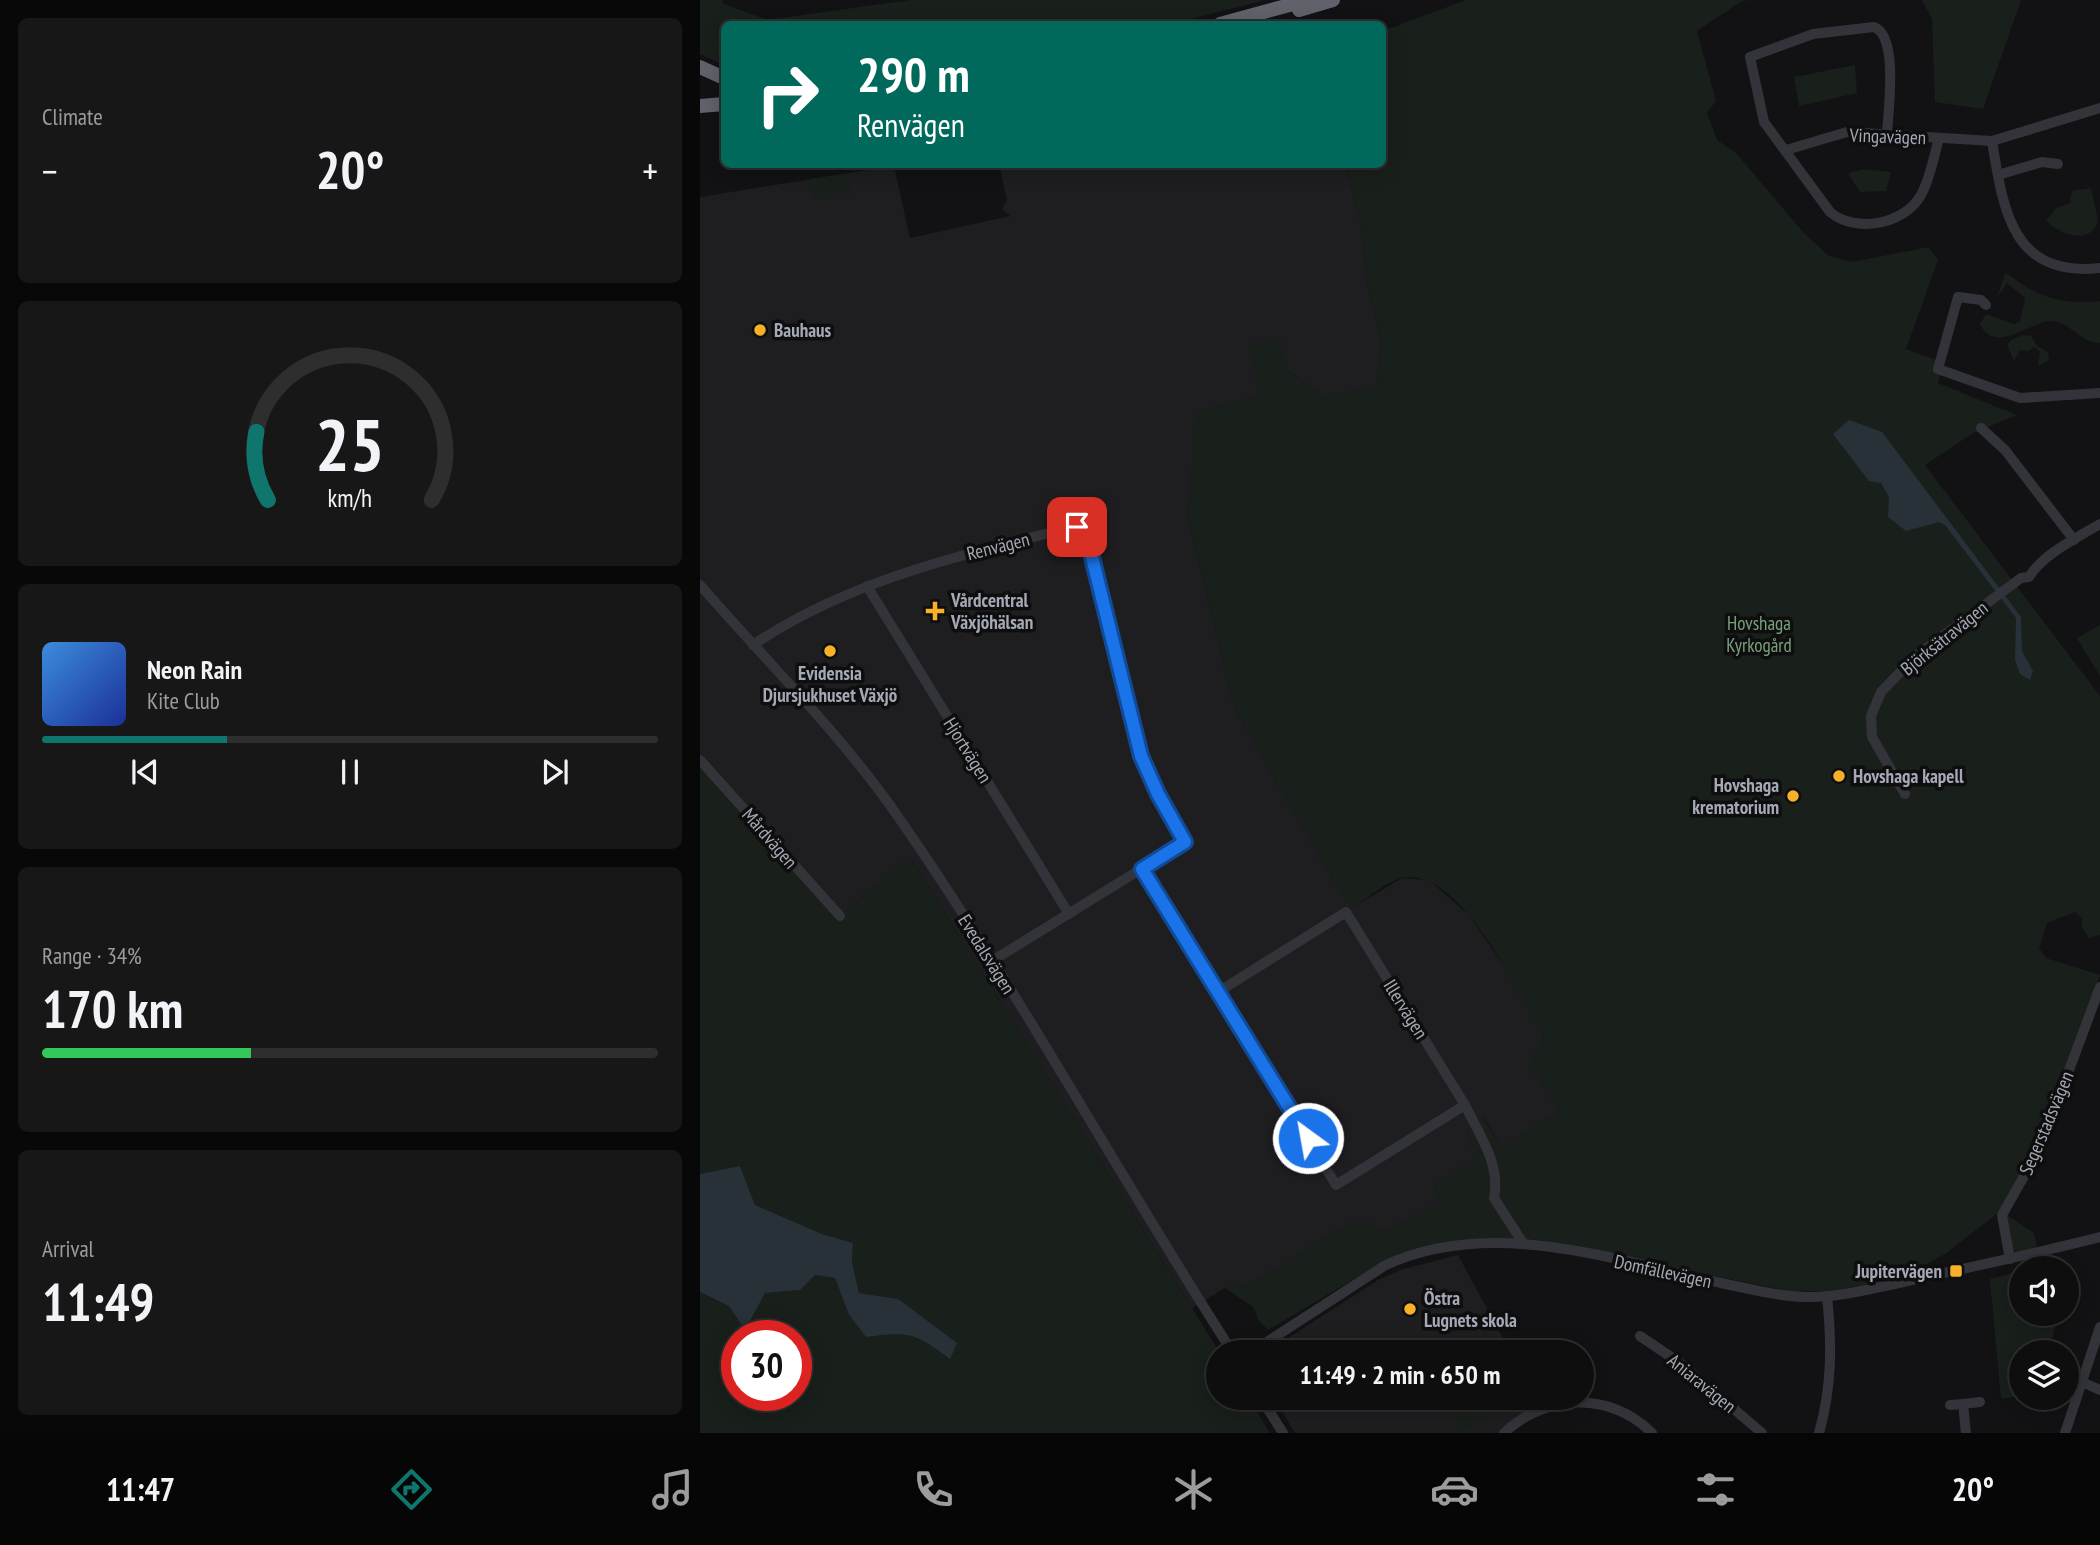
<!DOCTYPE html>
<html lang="en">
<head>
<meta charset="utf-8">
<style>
	:root { --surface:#0e0e0f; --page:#171718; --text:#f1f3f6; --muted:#9b9c9e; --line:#2e2e2f; --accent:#0f766e }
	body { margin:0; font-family:"PT Sans Narrow",sans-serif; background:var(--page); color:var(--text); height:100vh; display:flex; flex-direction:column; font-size:26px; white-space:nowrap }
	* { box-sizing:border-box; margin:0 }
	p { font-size:23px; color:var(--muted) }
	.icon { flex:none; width:38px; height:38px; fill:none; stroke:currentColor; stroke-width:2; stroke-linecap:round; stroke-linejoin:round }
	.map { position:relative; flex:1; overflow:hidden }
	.drawer { display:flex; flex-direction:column; gap:18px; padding:18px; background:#080808; width:700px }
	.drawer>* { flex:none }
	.guide { position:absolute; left:21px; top:21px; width:665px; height:147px; border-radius:10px; box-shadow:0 4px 18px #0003,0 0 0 2px var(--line); background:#00695c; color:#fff; overflow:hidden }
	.fabs { position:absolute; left:1309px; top:1256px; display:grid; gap:14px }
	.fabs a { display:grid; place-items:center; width:70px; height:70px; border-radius:50%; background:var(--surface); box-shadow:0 4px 18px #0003,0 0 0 2px var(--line); font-size:35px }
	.speed { position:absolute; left:21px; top:1320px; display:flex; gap:14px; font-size:35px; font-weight:700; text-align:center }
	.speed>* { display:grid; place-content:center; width:91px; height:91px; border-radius:50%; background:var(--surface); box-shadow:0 4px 18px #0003,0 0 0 2px var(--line); line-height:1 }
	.speed .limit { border:10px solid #d22; background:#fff; color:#111 }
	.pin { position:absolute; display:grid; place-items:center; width:60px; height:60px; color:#fff; margin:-30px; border-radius:14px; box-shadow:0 4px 10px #0006 }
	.me { position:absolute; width:77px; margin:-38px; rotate:328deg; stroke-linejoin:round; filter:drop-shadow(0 0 5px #0008) }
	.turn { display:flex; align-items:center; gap:24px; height:147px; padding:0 21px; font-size:32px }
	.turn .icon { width:91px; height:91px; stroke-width:2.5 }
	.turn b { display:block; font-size:49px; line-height:60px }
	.big { font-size:52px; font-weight:600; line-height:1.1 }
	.drawer .card { flex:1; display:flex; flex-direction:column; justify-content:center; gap:10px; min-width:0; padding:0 24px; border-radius:10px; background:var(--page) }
	.drawer .dial { align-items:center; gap:0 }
	.dial svg { height:182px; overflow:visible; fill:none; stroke:var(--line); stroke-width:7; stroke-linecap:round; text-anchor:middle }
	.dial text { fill:var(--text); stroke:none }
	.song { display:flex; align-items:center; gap:21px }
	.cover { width:84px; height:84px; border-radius:10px; background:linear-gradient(135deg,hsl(210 70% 55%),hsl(230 70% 35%)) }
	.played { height:7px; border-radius:4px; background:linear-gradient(90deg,var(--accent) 30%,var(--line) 30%) }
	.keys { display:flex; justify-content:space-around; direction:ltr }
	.heat { display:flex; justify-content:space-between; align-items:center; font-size:38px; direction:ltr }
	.charge { height:10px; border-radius:5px; background:linear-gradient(90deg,#34c759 34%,var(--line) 0) }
	.trip { position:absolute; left:506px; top:1340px; width:388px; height:70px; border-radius:35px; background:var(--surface); box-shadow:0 4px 18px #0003,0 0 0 2px var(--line); font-weight:600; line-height:70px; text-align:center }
	.tab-bar { display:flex; height:112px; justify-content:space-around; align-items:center; background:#060606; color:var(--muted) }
	.tab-bar .icon { width:49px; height:49px }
	.tab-bar .on { color:var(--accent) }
	.tab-bar b { font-size:32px; color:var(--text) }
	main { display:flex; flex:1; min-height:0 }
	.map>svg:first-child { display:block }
	.built { fill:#1e1e21 }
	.green { fill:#191f1a; fill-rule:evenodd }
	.water { fill:#293138 }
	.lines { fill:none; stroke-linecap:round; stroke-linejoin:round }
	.minor { stroke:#333439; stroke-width:10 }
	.highway { stroke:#5f626a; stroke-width:14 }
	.route-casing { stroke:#114b97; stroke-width:18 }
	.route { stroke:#1a73e8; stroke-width:12 }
	.poi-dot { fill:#f6b129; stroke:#0e0e0f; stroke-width:2.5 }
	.labels { text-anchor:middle; stroke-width:7; stroke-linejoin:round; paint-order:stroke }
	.street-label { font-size:19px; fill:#a4a9b5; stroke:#0e0e0f }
	.poi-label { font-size:19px; font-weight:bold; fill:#a4a9b5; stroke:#0e0e0f; text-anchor:start }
	.park-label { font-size:19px; fill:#7aa17c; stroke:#0e0e0f }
</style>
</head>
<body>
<main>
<section class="drawer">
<div class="card"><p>Climate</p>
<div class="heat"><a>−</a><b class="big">20°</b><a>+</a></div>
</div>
<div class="card dial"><svg viewBox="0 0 100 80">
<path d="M14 69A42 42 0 1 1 86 69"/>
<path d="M14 69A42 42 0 0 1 9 39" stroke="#0f766e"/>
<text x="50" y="56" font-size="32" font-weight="700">25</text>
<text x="50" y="72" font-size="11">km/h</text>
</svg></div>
<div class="card">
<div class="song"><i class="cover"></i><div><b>Neon Rain</b><p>Kite Club</p></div></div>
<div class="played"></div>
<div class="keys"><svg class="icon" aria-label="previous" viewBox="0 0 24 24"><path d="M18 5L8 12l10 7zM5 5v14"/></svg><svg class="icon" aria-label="pause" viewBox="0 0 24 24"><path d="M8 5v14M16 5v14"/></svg><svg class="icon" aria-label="next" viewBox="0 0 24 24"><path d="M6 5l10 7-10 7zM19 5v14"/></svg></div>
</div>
<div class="card"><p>Range · 34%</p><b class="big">170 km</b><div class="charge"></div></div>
<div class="card"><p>Arrival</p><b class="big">11:49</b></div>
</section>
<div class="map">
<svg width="1400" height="1433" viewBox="0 0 1400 1433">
	<rect width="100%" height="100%" fill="#121214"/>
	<g class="built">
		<polygon points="299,165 645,165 661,223 666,281 681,339 677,385 625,398 587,370 560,397 498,411 487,515 534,707 634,881 652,908 702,878 729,880 769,915 817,985 844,1037 830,1065 861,1111 802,1148 784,1118 778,1159 733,1187 741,1202 682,1232 650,1223 548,1286 530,1281 525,1288 492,1308 210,857 140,916 0,760 0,197 194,166 210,238 310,216 302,209 307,199"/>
		<polygon points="758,1255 811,1353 565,1353 678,1280 700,1270"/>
		<polygon points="574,1398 836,1398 841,1408 804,1433 595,1433"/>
	</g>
	<g class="green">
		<polygon points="0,0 23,0 22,3 67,20 210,0 566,0 471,24 24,24 24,65 0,54"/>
		<path d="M766,0H1051L1042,1L997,31L1016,101L1007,113L1017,140L1035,152L1104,233L1129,256L1152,262L1228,247L1238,260L1206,349L1236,360L1234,370L1240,374L1238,383L1317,415L1273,433L1225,465L1400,696V935L1389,938L1382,928V918L1375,912L1347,923L1339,948L1346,958L1400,975L1355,1101L1327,1166L1298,1213L1245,1254L1201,1277L1134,1291H1088L839,1240L780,1238L733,1246L683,1262L568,1330L559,1321L553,1307L525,1288L530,1281L548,1286L650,1223H672L682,1232L740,1202L733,1187L777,1159L766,1130L783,1118L802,1148L861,1111L830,1065L844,1037C820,996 761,867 703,878C686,881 666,900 651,909L634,881L534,707L487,515L497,411L560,397L548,345L580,339L587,370L625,398L677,385L681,339L666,281L661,223L645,165L682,164L683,31Z"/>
		<polygon points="1222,0 1321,0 1283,109 1235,102 1232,19"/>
		<polygon points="1155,65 1157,93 1099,106 1094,77"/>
		<polygon points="1164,169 1191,172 1186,191 1160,192 1148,173"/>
		<polygon points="148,173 151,192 113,199 110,179"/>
		<path d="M1391,188L1398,220C1391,247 1360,234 1346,221L1356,208L1370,203L1372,191Z"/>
		<path d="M1305,273C1313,276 1320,284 1328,288C1351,301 1375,304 1400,301V343C1379,343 1371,321 1350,321C1330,322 1294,355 1280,324L1286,314L1314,324L1320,321L1325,298L1307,283L1297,298Z"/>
		<polygon points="1324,335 1331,336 1337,346 1348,352 1349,360 1338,366 1340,351 1333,347 1329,351 1320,350 1314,361 1307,345 1311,340"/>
		<polygon points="1400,625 1400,676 1377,638"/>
		<path d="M0,760L140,916L210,857L520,1353L518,1398H548L570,1433H0V1292L29,1306L65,1293L100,1290L114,1275L135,1278L149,1315L166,1337C210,1331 215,1333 250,1359L198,1299L159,1293L152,1262L153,1243L122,1234L55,1205L40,1166L0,1174ZM37,1335H96V1395H37Z"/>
		<polygon points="1307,1215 1334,1233 1337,1247 1317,1252 1313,1250"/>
		<polygon points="1321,1271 1321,1314 1359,1314 1348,1353 1321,1353 1321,1396 1301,1399 1290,1279"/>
		<polygon points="778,1398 798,1398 804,1410 762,1431 752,1412"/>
	</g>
	<g class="water">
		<polygon points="1149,420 1182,432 1321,617 1322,651 1333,671 1330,680 1320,674 1315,660 1316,618 1245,525 1239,522 1206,531 1188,517 1189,497 1181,483 1169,481 1133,434"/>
		<path d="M40,1166L55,1205L122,1234L153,1243L152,1262L159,1293L198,1299L257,1343L250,1359C215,1333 210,1331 166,1337L149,1315L135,1278L115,1275L100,1290L65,1293L45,1330L29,1306L0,1292V1174Z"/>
	</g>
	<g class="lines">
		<g class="minor">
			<path d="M1187,134C1188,112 1199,36 1174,27L1113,34L1050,57L1064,122L1130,212C1156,234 1205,224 1221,195C1230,179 1234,156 1239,138"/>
			<path d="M1292,141C1303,208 1311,278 1400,268"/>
			<polyline points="1086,150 1147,132 1292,141 1400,108"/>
			<polyline points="1298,175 1342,162 1358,164"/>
			<polyline points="1286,305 1281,300 1258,297 1238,369 1320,398 1400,393"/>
			<polyline points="1281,428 1305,450 1374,540"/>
			<path d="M0,585C66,661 142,735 199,818C319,991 419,1176 533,1353"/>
			<polyline points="167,586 369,914"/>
			<path d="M53,645C149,580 262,555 373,527L384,532L441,756L458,794L485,842L292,961"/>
			<polyline points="0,760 140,916"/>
			<path d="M1205,794L1172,737L1171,716L1181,692L1217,655L1321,578L1329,577C1343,554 1377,538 1400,524"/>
			<polyline points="442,869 636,1185 765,1105 646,912 518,992"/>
			<path d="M765,1105C779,1134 801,1165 794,1198L823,1243"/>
			<polyline points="1310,1259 1302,1215 1340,1148 1400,987"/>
			<polyline points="940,1336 980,1363 1062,1433"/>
			<path d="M550,1353L684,1266C790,1216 914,1260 1021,1283C1051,1289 1080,1297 1110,1297C1140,1297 1169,1289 1199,1283C1266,1268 1333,1254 1400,1237"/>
			<polyline points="1382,1382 1400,1390"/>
			<polyline points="561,1398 583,1433"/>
			<polyline points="1250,1405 1263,1404"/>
			<path d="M804,1433C845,1394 911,1391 952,1433"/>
			<path d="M1119,1433C1132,1387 1132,1344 1127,1296"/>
			<polyline points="1266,1433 1263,1404 1280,1402"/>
			<polyline points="1365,1433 1400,1327"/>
		</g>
		<g class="highway">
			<polyline points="599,10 633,0"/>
			<polyline points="520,24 608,0"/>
			<polyline points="0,67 24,78"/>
			<polyline points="0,106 24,104"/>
		</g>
	</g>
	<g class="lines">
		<defs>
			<polyline id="route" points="377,527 387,537 441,756 458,794 485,842 442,869 608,1138"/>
		</defs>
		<use href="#route" class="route-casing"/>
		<use href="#route" class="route"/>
	</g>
	<g class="poi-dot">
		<circle cx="60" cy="330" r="7"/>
		<path d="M231.5 600.5h7v7h7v7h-7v7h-7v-7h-7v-7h7z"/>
		<circle cx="130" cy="651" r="7"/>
		<circle cx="1139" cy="776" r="7"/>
		<circle cx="1093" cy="796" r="7"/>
		<rect x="1249" y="1264" width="14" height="14" rx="3.5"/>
		<circle cx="710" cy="1309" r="7"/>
	</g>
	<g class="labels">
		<g class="street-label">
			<text transform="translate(1188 136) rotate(2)" y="7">Vingavägen</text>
			<text transform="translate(298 546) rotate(-14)" y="7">Renvägen</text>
			<text transform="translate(1244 638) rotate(-39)" y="7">Björksätravägen</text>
			<text transform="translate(268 750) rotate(58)" y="7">Hjortvägen</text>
			<text transform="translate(70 838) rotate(49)" y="7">Mårdvägen</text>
			<text transform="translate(287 954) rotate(58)" y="7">Evedalsvägen</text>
			<text transform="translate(706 1009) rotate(58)" y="7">Illervägen</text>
			<text transform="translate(1346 1123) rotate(-67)" y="7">Segerstadsvägen</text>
			<text transform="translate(963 1271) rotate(12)" y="7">Domfällevägen</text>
			<text transform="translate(1002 1383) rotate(39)" y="7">Aniaravägen</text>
		</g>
		<g class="poi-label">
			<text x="74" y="337">Bauhaus</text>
			<text x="251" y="607">Vårdcentral<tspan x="251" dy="22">Växjöhälsan</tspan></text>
			<text x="130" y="680" text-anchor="middle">Evidensia<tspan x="130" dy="22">Djursjukhuset Växjö</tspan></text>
			<text x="1153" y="783">Hovshaga kapell</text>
			<text x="1079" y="792" text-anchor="end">Hovshaga<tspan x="1079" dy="22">krematorium</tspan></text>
			<text x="1242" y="1278" text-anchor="end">Jupitervägen</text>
			<text x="724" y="1305">Östra<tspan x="724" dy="22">Lugnets skola</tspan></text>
		</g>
		<g class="park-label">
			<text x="1059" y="630">Hovshaga<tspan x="1059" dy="22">Kyrkogård</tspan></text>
		</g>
	</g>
</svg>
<div class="fabs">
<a><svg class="icon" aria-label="sound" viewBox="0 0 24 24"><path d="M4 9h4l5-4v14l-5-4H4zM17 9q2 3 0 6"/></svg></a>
<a><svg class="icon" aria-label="layers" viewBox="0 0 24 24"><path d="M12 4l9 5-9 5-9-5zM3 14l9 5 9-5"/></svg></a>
</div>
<div class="speed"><div class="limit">30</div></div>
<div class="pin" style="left:377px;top:527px;background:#d93025"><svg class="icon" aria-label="arrive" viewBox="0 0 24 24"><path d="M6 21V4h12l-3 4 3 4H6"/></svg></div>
<svg class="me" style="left:608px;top:1138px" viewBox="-20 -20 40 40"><circle r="17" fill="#1a73e8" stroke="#fff" stroke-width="3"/><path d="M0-11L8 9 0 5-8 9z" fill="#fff"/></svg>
<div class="trip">11:49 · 2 min · 650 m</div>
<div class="guide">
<div class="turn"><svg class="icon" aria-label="right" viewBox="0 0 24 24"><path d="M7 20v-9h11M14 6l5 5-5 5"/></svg><div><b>290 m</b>Renvägen</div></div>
</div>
</div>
</main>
<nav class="tab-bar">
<b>11:47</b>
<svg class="icon on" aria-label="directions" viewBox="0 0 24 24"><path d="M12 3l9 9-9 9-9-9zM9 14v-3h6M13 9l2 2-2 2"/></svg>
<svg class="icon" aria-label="music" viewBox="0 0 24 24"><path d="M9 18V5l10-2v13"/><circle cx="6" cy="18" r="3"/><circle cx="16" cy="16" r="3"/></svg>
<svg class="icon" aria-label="phone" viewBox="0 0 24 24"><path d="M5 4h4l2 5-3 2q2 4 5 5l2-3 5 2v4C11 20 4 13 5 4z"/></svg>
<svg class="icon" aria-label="climate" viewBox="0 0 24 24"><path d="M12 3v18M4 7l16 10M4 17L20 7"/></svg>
<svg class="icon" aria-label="car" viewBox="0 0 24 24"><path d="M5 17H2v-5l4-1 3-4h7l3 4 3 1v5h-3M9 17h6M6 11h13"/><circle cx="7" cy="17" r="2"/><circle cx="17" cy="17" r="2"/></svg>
<svg class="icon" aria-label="filters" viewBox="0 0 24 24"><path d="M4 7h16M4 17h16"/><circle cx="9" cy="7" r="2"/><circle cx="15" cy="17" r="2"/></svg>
<b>20°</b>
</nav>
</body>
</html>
